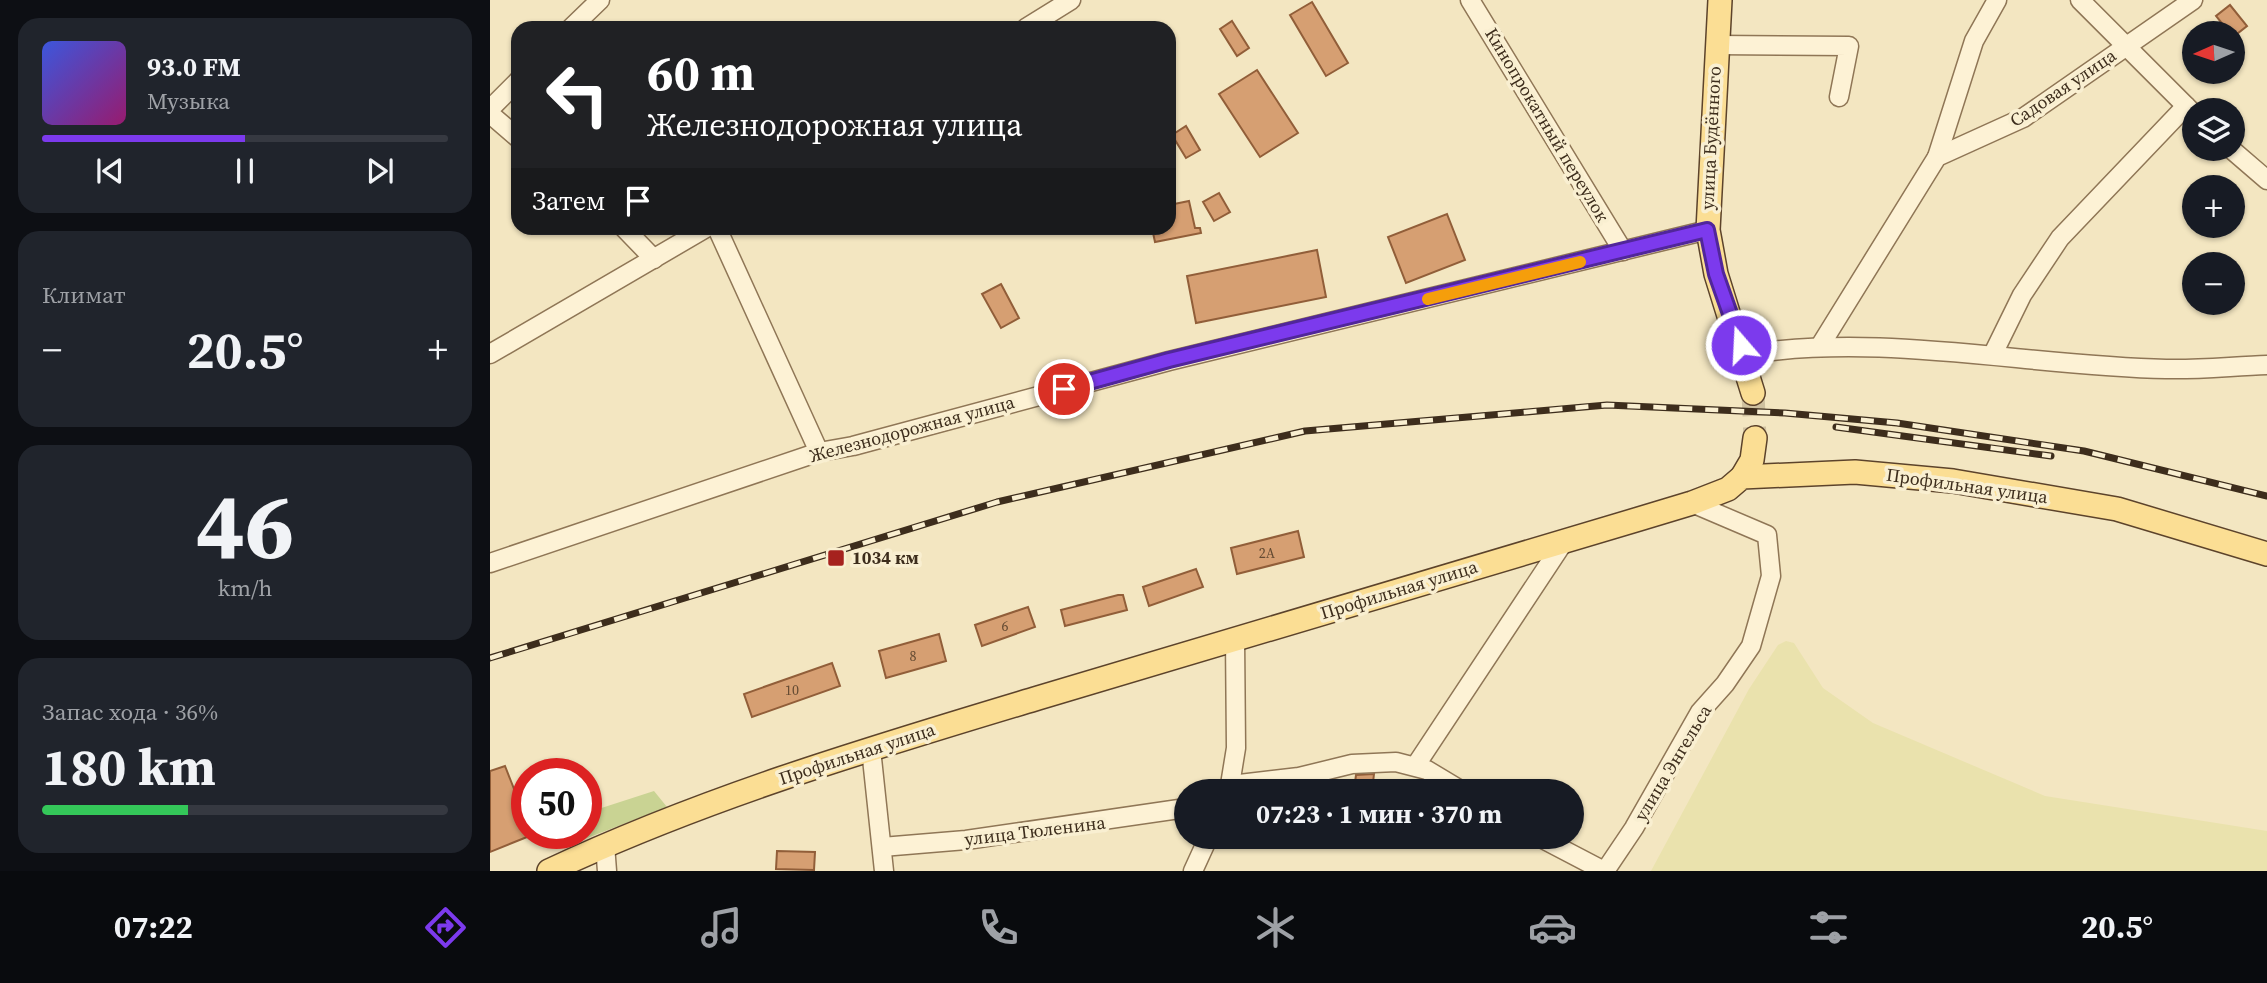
<!DOCTYPE html>
<html lang="ru">
<head>
<meta charset="utf-8">
<style>
	:root { --surface:#171b24; --page:#20242c; --text:#f1f3f6; --muted:#9ea1a6; --line:#363941; --accent:#7c3aed }
	body { margin:0; font-family:"Source Serif 4",serif; background:var(--page); color:var(--text); height:100vh; display:flex; flex-direction:column; font-size:26px; white-space:nowrap }
	* { box-sizing:border-box; margin:0 }
	p { font-size:23px; color:var(--muted) }
	.icon { flex:none; width:38px; height:38px; fill:none; stroke:currentColor; stroke-width:2; stroke-linecap:round; stroke-linejoin:round }
	.map { position:relative; flex:1; overflow:hidden }
	.drawer { display:flex; flex-direction:column; gap:18px; padding:18px; background:#0d0f14; width:490px }
	.drawer>* { flex:none }
	.top-card { position:absolute; left:21px; top:21px; width:665px; height:214px; border-radius:21px; box-shadow:0 2px 5px #0004; background:#202124; color:#fff; overflow:hidden }
	.needle { width:46px; rotate:267deg }
	.tools { position:absolute; left:1692px; top:21px; display:grid; gap:14px }
	.tools a { display:grid; place-items:center; width:63px; height:63px; border-radius:50%; background:var(--surface); box-shadow:0 2px 5px #0004; font-size:35px }
	.speed { position:absolute; left:21px; top:758px; display:flex; gap:14px; font-size:35px; font-weight:700; text-align:center }
	.speed>* { display:grid; place-content:center; width:91px; height:91px; border-radius:50%; background:var(--surface); box-shadow:0 2px 5px #0004; line-height:1 }
	.speed .limit { border:10px solid #d22; background:#fff; color:#111 }
	.pin { position:absolute; display:grid; place-items:center; width:60px; height:60px; color:#fff; margin:-30px; border:4px solid #fff; border-radius:50%; box-shadow:0 2px 7px #0007 }
	.me { position:absolute; width:77px; margin:-38px; rotate:341deg; stroke-linejoin:round; filter:drop-shadow(0 0 5px #0008) }
	.turn { display:flex; align-items:center; gap:24px; height:147px; padding:0 21px; font-size:32px }
	.turn .icon { width:91px; height:91px; stroke-width:2.5 }
	.turn b { display:block; font-size:49px; line-height:60px }
	.then { display:flex; align-items:center; height:66px; padding:0 21px; background:#0003; gap:14px; font-size:26px }
	.big { font-size:52px; font-weight:700; line-height:1.1 }
	.drawer .tile { flex:1; display:flex; flex-direction:column; justify-content:center; gap:10px; min-width:0; padding:0 24px; border-radius:21px; background:var(--page) }
	.drawer .dial { align-items:center; gap:0 }
	.dial b { font-size:91px; line-height:1 }
	.song { display:flex; align-items:center; gap:21px }
	.cover { width:84px; height:84px; border-radius:10px; background:linear-gradient(135deg,hsl(230 70% 55%),hsl(320 70% 35%)) }
	.played { height:7px; border-radius:4px; background:linear-gradient(90deg,var(--accent) 50%,var(--line) 50%) }
	.keys { display:flex; justify-content:space-around; direction:ltr }
	.heat { display:flex; justify-content:space-between; align-items:center; font-size:38px; direction:ltr }
	.charge { height:10px; border-radius:5px; background:linear-gradient(90deg,#34c759 36%,var(--line) 0) }
	.trip { position:absolute; left:684px; top:779px; width:410px; height:70px; border-radius:35px; background:var(--surface); box-shadow:0 2px 5px #0004; font-weight:700; line-height:70px; text-align:center }
	.menu { display:flex; height:112px; justify-content:space-around; align-items:center; background:#090b0e; color:var(--muted) }
	.menu .icon { width:49px; height:49px }
	.menu .current { color:var(--accent) }
	.menu b { font-size:32px; color:var(--text) }
	main { display:flex; flex:1; min-height:0 }
	.map>svg:first-child { display:block }
	.farmland { fill:#eae2ad }
	.green { fill:#c9d393 }
	.building { fill:#d69f72; stroke:#915e39; stroke-width:2 }
	.lines { fill:none; stroke-linecap:round; stroke-linejoin:round }
	.major-tunnel { stroke:#cfc1a0; stroke-width:23; stroke-dasharray:23 11; stroke-linecap:butt }
	.minor-casing { stroke:#8f7656; stroke-width:21 }
	.major-casing { stroke:#5c432b; stroke-width:26 }
	.minor { stroke:#fdf2d5; stroke-width:18 }
	.major { stroke:#fbde94; stroke-width:23 }
	.rail-casing { stroke:#3d2d1c; stroke-width:7 }
	.rail { stroke:#f9efd1; stroke-width:4.5; stroke-dasharray:13; stroke-linecap:butt }
	.route-casing { stroke:#51269a; stroke-width:18 }
	.route { stroke:#7c3aed; stroke-width:12 }
	.slow { stroke:#f59e0b; stroke-width:12 }
	.poi-dot { fill:#a6221e; stroke:#f9efd1; stroke-width:2.5 }
	.labels { text-anchor:middle; stroke-width:7; stroke-linejoin:round; paint-order:stroke }
	.number-label { font-size:14px; fill:#634a32 }
	.street-label { font-size:18px; fill:#3d2d1c; stroke:#f9efd1 }
	.poi-label { font-size:18px; font-weight:bold; fill:#3d2d1c; stroke:#f9efd1; text-anchor:start }
</style>
</head>
<body>
<main>
<section class="drawer">
<div class="tile">
<div class="song"><i class="cover"></i><div><b>93.0 FM</b><p>Музыка</p></div></div>
<div class="played"></div>
<div class="keys"><svg class="icon" aria-label="previous" viewBox="0 0 24 24"><path d="M18 5L8 12l10 7zM5 5v14"/></svg><svg class="icon" aria-label="pause" viewBox="0 0 24 24"><path d="M8 5v14M16 5v14"/></svg><svg class="icon" aria-label="next" viewBox="0 0 24 24"><path d="M6 5l10 7-10 7zM19 5v14"/></svg></div>
</div>
<div class="tile"><p>Климат</p>
<div class="heat"><a>−</a><b class="big">20.5°</b><a>+</a></div>
</div>
<div class="tile dial"><b>46</b><p>km/h</p></div>
<div class="tile"><p>Запас хода · 36%</p><b class="big">180 km</b><div class="charge"></div></div>
</section>
<div class="map">
<svg width="1777" height="871" viewBox="0 0 1777 871">
	<rect width="100%" height="100%" fill="#f3e6c1"/>
	<polygon class="farmland" points="1296,641 1304,643 1333,688 1383,723 1555,796 1777,831 1777,871 1161,871 1259,689 1288,645"/>
	<polygon class="green" points="164,791 177,807 69,849 72,833 96,833 96,813"/>
	<g class="building">
		<polygon points="822,2 858,63 836,76 800,15"/>
		<polygon points="1740,5 1757,26 1743,37 1726,16"/>
		<polygon points="742,21 759,48 747,56 730,29"/>
		<polygon points="767,70 808,133 770,157 729,94"/>
		<polygon points="696,126 710,150 696,158 682,135"/>
		<polygon points="729,193 740,212 724,221 713,202"/>
		<polygon points="699,201 705,228 710,228 711,233 665,242 662,228 679,228 679,205"/>
		<polygon points="957,214 975,260 916,283 898,237"/>
		<polygon points="827,250 836,297 706,323 697,276"/>
		<polygon points="511,284 529,318 511,328 492,294"/>
		<polygon points="808,531 814,557 747,574 741,548"/>
		<polygon points="706,569 713,587 659,606 653,587"/>
		<polygon points="628,595 633,595 637,610 575,626 571,610"/>
		<polygon points="538,607 545,627 492,646 485,625"/>
		<polygon points="449,634 456,661 396,678 389,651"/>
		<polygon points="342,663 350,686 262,717 254,694"/>
		<polygon points="15,766 37,822 37,837 0,852 0,771"/>
		<polygon points="884,774 882,791 864,790 866,775"/>
		<polygon points="287,851 325,852 324,870 286,869"/>
	</g>
	<g class="lines">
		<polyline class="major-tunnel" points="1263,393 1265,438"/>
		<defs>
			<g id="minor">
				<polyline points="980,0 1133,251"/>
				<polyline points="1590,0 1704,114"/>
				<polyline points="81,28 110,0"/>
				<polyline points="536,28 581,0"/>
				<polyline points="1226,45 1359,46 1349,97"/>
				<polyline points="0,109 28,81"/>
				<polyline points="0,114 28,138"/>
				<polyline points="1741,149 1777,180"/>
				<polyline points="1447,157 1484,41 1507,0"/>
				<polyline points="134,228 164,259"/>
				<polyline points="227,228 329,452"/>
				<polyline points="1330,346 1447,157 1533,118 1703,0"/>
				<polyline points="0,354 216,228"/>
				<polyline points="1503,354 1532,295 1570,238 1696,106"/>
				<path d="M1252,355C1393,332 1535,366 1676,369C1709,370 1744,366 1777,365"/>
				<polyline points="0,563 329,452 363,446 679,361 1218,230"/>
				<polyline points="381,749 394,871"/>
				<polyline points="926,765 1073,543"/>
				<polyline points="741,785 809,777 862,764 906,762 937,770 972,791"/>
				<polyline points="739,791 746,748 745,638"/>
				<polyline points="1047,836 1114,871"/>
				<polyline points="115,845 117,871"/>
				<polyline points="392,847 476,840 696,808"/>
				<polyline points="703,871 719,836"/>
				<polyline points="1115,871 1144,828 1210,712 1235,684 1261,646 1281,576 1277,535 1202,503"/>
			</g>
			<g id="major">
				<polyline points="1230,0 1218,230 1226,274 1263,393"/>
				<polyline points="1252,477 1262,460 1265,438"/>
				<path d="M59,871C216,797 382,748 548,698C765,632 984,569 1202,503L1238,489L1252,477L1365,472L1463,481L1627,509L1777,554"/>
			</g>
		</defs>
		<use href="#minor" class="minor-casing"/>
		<use href="#major" class="major-casing"/>
		<use href="#minor" class="minor"/>
		<use href="#major" class="major"/>
		<defs>
			<g id="rail">
				<polyline points="1346,427 1561,456"/>
				<polyline points="0,658 507,502 815,431 1117,405 1295,413 1407,423 1594,451 1777,496"/>
			</g>
		</defs>
		<use href="#rail" class="rail-casing"/>
		<use href="#rail" class="rail"/>
	</g>
	<g class="lines">
		<defs>
			<polyline id="route" points="574,389 679,360 1217,230 1226,274 1251,345"/>
		</defs>
		<use href="#route" class="route-casing"/>
		<use href="#route" class="route"/>
		<polyline class="slow" points="938,299 1090,262"/>
	</g>
	<rect class="poi-dot" x="337" y="549" width="18" height="18" rx="3.5"/>
	<g class="labels">
		<g class="number-label">
			<text x="777" y="558">2А</text>
			<text x="515" y="631">6</text>
			<text x="423" y="661">8</text>
			<text x="302" y="695">10</text>
		</g>
		<g class="street-label">
			<text transform="translate(1573 88) rotate(-34)" y="6">Садовая улица</text>
			<text transform="translate(1057 125) rotate(59)" y="6">Кинопрокатный переулок</text>
			<text transform="translate(1221 138) rotate(-87)" y="6">улица Будённого</text>
			<text transform="translate(422 429) rotate(-15)" y="6">Железнодорожная улица</text>
			<text transform="translate(1477 486) rotate(8)" y="6">Профильная улица</text>
			<text transform="translate(909 590) rotate(-17)" y="6">Профильная улица</text>
			<text transform="translate(367 754) rotate(-18)" y="6">Профильная улица</text>
			<text transform="translate(1183 763) rotate(-59)" y="6">улица Энгельса</text>
			<text transform="translate(545 831) rotate(-7)" y="6">улица Тюленина</text>
		</g>
		<g class="poi-label">
			<text x="362" y="564">1034 км</text>
		</g>
	</g>
</svg>
<div class="tools">
<a><svg class="needle" viewBox="-14 -14 28 28"><path d="M0-13l5 13h-10z" fill="#e53935"/><path d="M0 13l5-13h-10z" fill="#9ea1a6"/></svg></a>
<a><svg class="icon" aria-label="layers" viewBox="0 0 24 24"><path d="M12 4l9 5-9 5-9-5zM3 14l9 5 9-5"/></svg></a>
<a>+</a>
<a>−</a>
</div>
<div class="speed"><div class="limit">50</div></div>
<div class="pin" style="left:574px;top:389px;background:#d93025"><svg class="icon" aria-label="arrive" viewBox="0 0 24 24"><path d="M6 21V4h12l-3 4 3 4H6"/></svg></div>
<svg class="me" style="left:1251px;top:345px" viewBox="-20 -20 40 40"><circle r="17" fill="#7c3aed" stroke="#fff" stroke-width="3"/><path d="M0-11L8 9 0 5-8 9z" fill="#fff"/></svg>
<div class="trip">07:23 · 1 мин · 370 m</div>
<div class="top-card">
<div class="turn"><svg class="icon" aria-label="left" viewBox="0 0 24 24"><path d="M17 20v-9H6M10 6l-5 5 5 5"/></svg><div><b>60 m</b>Железнодорожная улица</div></div>
<div class="then">Затем<svg class="icon" aria-label="arrive" viewBox="0 0 24 24"><path d="M6 21V4h12l-3 4 3 4H6"/></svg></div>
</div>
</div>
</main>
<nav class="menu">
<b>07:22</b>
<svg class="icon current" aria-label="directions" viewBox="0 0 24 24"><path d="M12 3l9 9-9 9-9-9zM9 14v-3h6M13 9l2 2-2 2"/></svg>
<svg class="icon" aria-label="music" viewBox="0 0 24 24"><path d="M9 18V5l10-2v13"/><circle cx="6" cy="18" r="3"/><circle cx="16" cy="16" r="3"/></svg>
<svg class="icon" aria-label="phone" viewBox="0 0 24 24"><path d="M5 4h4l2 5-3 2q2 4 5 5l2-3 5 2v4C11 20 4 13 5 4z"/></svg>
<svg class="icon" aria-label="climate" viewBox="0 0 24 24"><path d="M12 3v18M4 7l16 10M4 17L20 7"/></svg>
<svg class="icon" aria-label="car" viewBox="0 0 24 24"><path d="M5 17H2v-5l4-1 3-4h7l3 4 3 1v5h-3M9 17h6M6 11h13"/><circle cx="7" cy="17" r="2"/><circle cx="17" cy="17" r="2"/></svg>
<svg class="icon" aria-label="filters" viewBox="0 0 24 24"><path d="M4 7h16M4 17h16"/><circle cx="9" cy="7" r="2"/><circle cx="15" cy="17" r="2"/></svg>
<b>20.5°</b>
</nav>
</body>
</html>
